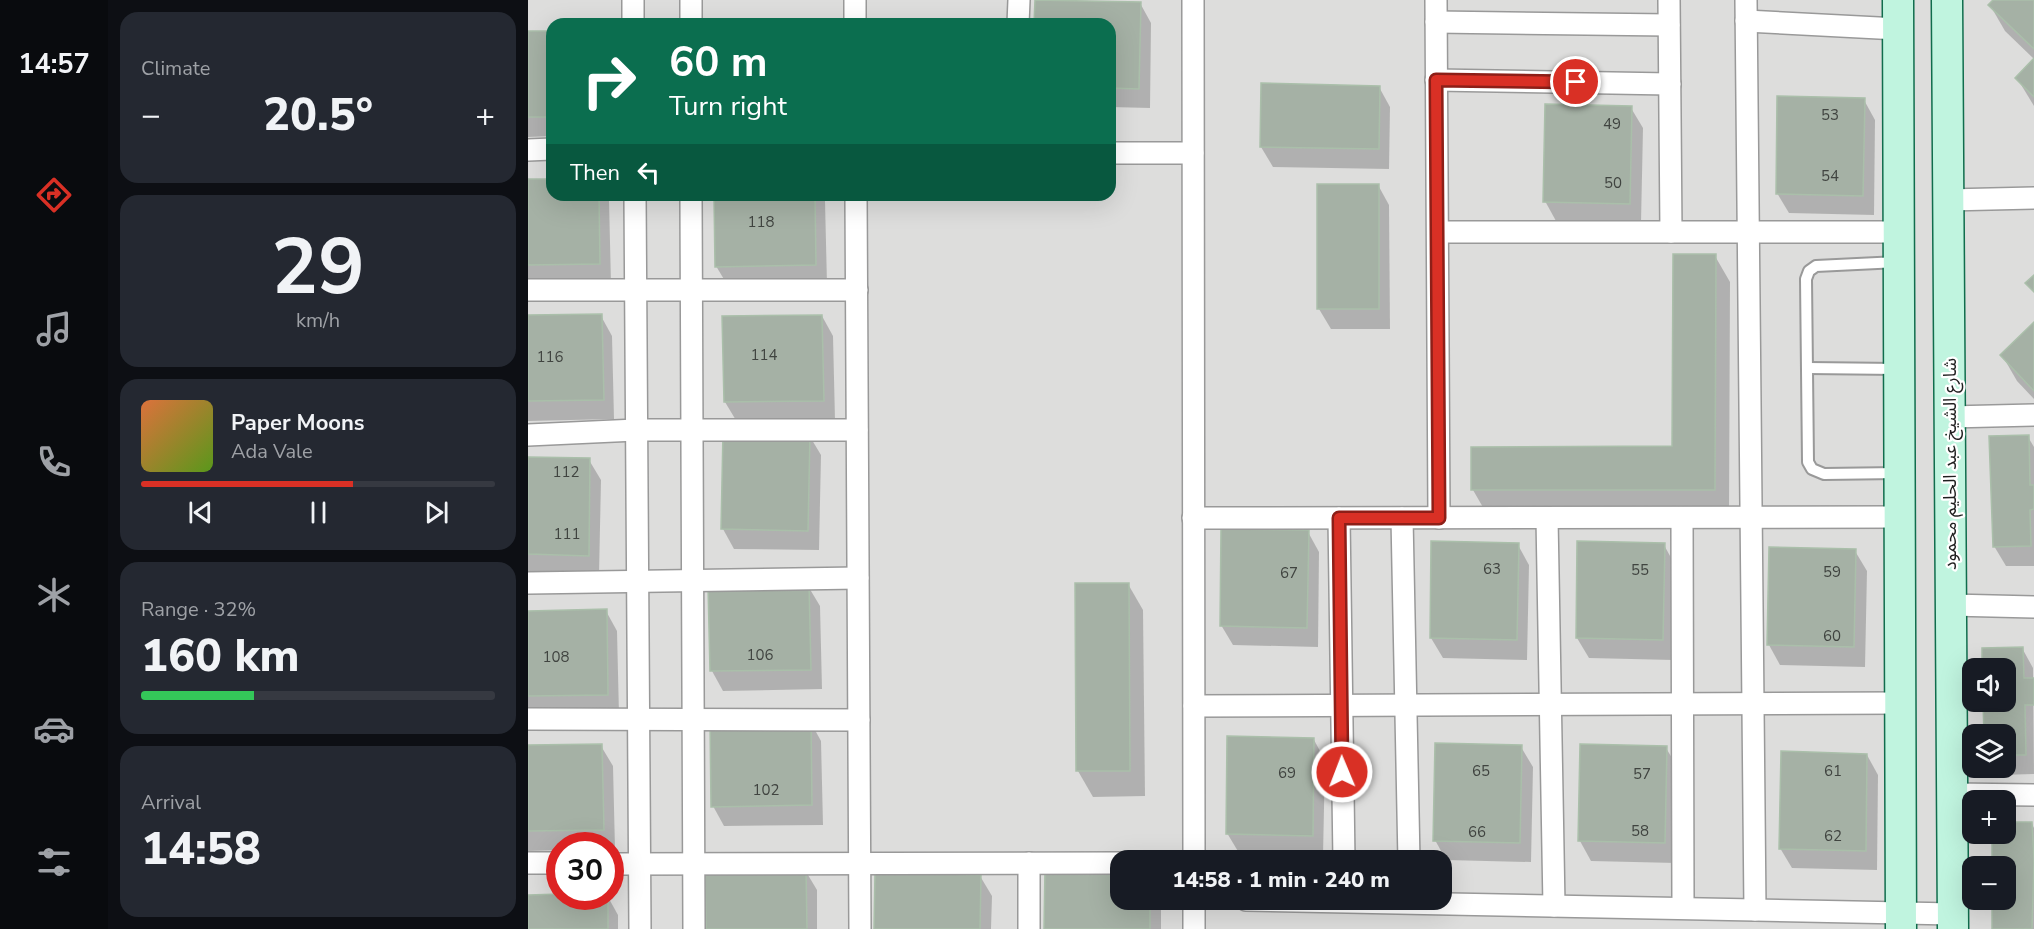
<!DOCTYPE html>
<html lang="en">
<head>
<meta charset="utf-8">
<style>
	:root { --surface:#171b24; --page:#242831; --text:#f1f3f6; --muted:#9ea1a6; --line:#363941; --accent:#d93025 }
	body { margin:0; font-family:"Nunito Sans","Noto Sans Arabic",sans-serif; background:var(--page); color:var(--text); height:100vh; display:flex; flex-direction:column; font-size:22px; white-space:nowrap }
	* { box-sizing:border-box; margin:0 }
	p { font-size:20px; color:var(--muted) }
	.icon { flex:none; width:33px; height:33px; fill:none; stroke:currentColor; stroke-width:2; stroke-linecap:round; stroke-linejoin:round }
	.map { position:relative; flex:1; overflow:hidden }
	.sheet { display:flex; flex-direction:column; gap:12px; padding:12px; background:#0d0f14; width:420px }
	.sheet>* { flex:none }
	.guide { position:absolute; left:18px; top:18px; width:570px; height:183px; border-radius:18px; box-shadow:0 6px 24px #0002; background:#0b6e4f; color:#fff; overflow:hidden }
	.controls { position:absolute; left:1434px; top:658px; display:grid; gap:12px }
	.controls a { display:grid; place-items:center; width:54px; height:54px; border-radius:12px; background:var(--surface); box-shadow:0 6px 24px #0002; font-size:30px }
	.speed { position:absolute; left:18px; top:832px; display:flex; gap:12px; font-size:30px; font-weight:700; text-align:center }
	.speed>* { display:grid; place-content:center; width:78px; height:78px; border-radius:50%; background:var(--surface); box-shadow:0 6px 24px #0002; line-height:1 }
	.speed .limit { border:9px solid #d22; background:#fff; color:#111 }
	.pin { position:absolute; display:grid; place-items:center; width:51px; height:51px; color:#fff; margin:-26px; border:3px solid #fff; border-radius:50%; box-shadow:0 2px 6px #0007 }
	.me { position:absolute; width:66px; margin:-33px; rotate:359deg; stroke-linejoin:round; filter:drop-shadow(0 0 4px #0008) }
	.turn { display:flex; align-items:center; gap:21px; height:126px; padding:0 24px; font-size:27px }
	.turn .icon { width:78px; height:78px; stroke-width:2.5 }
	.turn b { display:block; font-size:42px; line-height:51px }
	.then { display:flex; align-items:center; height:57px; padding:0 24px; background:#0003; gap:12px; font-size:22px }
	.big { font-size:45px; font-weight:800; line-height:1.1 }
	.sheet .tile { flex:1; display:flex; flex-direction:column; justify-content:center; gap:9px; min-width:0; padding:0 21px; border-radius:18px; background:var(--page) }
	.sheet .dial { align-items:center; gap:0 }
	.dial b { font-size:78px; line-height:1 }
	.song { display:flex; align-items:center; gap:18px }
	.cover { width:72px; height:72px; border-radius:9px; background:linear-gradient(135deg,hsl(20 70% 55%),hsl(90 70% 35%)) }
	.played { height:6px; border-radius:3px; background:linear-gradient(90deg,var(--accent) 60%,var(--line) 60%) }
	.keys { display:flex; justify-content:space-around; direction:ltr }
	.heat { display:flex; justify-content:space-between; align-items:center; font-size:33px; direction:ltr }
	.charge { height:9px; border-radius:4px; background:linear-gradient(90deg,#34c759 32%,var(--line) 0) }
	.trip { position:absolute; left:582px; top:850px; width:342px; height:60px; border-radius:18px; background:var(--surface); box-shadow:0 6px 24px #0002; font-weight:800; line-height:60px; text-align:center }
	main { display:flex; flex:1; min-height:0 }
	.tabs { display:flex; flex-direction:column; width:108px; justify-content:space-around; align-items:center; background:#090b0e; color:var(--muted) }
	.tabs .icon { width:42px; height:42px }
	.tabs .selected { color:var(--accent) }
	.tabs b { font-size:27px; color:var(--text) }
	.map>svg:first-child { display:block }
	.residential { fill:#dddddc; fill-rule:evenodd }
	.shadow { fill:#0003 }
	.building { fill:#a5b1a5; stroke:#aabfaa; stroke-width:1.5 }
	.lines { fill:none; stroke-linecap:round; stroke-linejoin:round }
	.lane-casing { stroke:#999; stroke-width:14 }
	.street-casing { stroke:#999; stroke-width:24 }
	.secondary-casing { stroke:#106d4d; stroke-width:33 }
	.lane { stroke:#fff; stroke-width:10 }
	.street { stroke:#fff; stroke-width:21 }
	.secondary { stroke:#c0f4df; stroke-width:30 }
	.route-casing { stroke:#8d1f18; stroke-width:15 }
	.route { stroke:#d93025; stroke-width:10 }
	.labels { text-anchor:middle; stroke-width:4.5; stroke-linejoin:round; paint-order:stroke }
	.number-label { font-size:15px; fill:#404440 }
	.street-label { font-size:18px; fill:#1f1f1f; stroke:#fff }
</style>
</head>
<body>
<main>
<nav class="tabs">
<b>14:57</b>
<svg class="icon selected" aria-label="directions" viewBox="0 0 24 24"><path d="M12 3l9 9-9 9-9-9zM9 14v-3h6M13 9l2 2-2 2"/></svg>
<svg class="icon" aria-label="music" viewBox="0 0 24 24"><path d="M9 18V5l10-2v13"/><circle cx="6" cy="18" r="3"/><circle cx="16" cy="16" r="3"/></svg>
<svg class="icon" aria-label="phone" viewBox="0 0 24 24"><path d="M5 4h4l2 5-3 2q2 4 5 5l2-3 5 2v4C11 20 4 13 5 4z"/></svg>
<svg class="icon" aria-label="climate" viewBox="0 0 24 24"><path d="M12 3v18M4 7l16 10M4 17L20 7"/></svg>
<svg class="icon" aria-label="car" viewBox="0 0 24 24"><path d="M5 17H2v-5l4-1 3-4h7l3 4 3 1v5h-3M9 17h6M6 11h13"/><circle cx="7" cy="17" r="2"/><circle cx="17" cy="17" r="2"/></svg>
<svg class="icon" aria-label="filters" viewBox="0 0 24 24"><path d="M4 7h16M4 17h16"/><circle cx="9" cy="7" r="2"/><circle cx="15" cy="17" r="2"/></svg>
</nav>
<section class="sheet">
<div class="tile"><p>Climate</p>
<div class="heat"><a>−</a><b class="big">20.5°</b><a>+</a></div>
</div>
<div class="tile dial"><b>29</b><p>km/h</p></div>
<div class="tile">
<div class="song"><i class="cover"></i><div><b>Paper Moons</b><p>Ada Vale</p></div></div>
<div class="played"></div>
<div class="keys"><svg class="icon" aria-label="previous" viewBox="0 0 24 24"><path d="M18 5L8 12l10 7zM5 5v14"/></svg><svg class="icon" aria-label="pause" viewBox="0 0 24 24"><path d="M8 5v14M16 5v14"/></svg><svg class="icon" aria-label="next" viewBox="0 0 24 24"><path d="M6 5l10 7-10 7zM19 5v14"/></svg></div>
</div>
<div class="tile"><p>Range · 32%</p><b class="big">160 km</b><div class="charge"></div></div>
<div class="tile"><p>Arrival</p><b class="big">14:58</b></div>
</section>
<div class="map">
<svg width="1506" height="929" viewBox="0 0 1506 929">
	<rect width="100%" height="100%" fill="#e6efe8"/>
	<path class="residential" d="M0,0H1506V929H0ZM24,24H582V195H24ZM1444,669H1478V702H1444ZM1444,735H1478V768H1444ZM1444,801H1478V834H1444ZM32,846H82V897H32ZM592,861H914V900H592ZM1444,867H1478V900H1444Z"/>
	<g class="shadow">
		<polygon points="1467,0 1506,0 1506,59 1477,31 1462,5"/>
		<polygon points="612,3 623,23 622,108 582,107 582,24 508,24"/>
		<polygon points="24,32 24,136 0,137 0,33"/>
		<polygon points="1506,60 1506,106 1489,78"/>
		<polygon points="851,87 862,107 861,169 745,167 733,147"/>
		<polygon points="1336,100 1347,120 1346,215 1261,213 1249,193"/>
		<polygon points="1103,108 1115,128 1113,223 1028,221 1017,201"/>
		<polygon points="0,181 24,181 24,195 78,195 81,200 83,284 0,285"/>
		<polygon points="850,185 861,205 862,329 803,329 791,309"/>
		<polygon points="187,195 293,195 297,201 299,284 200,286 188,266"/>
		<polygon points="1187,256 1202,282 1201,516 960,516 945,490 1146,447"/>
		<polygon points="73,316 84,336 86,419 0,421 0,317"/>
		<polygon points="294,316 305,336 307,420 209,422 197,402"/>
		<polygon points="1506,324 1506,399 1489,381 1474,355"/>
		<polygon points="281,435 293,455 291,550 206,549 195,529"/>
		<polygon points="1500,437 1506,447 1506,566 1478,566 1466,546"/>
		<polygon points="0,458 61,460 73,480 71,575 0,574"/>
		<polygon points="780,532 791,552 790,647 705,645 693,625"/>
		<polygon points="905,543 990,545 1001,565 999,660 915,658 903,638"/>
		<polygon points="1051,543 1136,545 1147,565 1145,660 1061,658 1049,638"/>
		<polygon points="1327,551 1339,571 1337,667 1252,665 1241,645"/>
		<polygon points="600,584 615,610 617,796 565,797 550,771"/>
		<polygon points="280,586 292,606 294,689 195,691 184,671"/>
		<polygon points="78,611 89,631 91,715 0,716 0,612"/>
		<polygon points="1494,648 1505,668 1506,774 1470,775 1466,768 1478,768 1478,735 1458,735 1457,702 1478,702 1478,669 1456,669"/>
		<polygon points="282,721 293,741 295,825 196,826 185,806"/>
		<polygon points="786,740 797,760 795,856 711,853 699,833"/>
		<polygon points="73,746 85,766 87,849 82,850 82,846 32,846 32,850 0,851 0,747"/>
		<polygon points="993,747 1005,767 1003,862 918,860 907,840"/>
		<polygon points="1138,748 1150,768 1148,863 1063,861 1052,841"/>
		<polygon points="1339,755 1350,775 1349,870 1264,868 1252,848"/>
		<polygon points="1478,823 1504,824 1506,828 1506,929 1465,929 1465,900 1478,900 1478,867 1465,867 1465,834 1478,834"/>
		<polygon points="277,870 289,890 289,929 180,929"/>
		<polygon points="592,871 592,900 633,900 633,929 517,929"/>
		<polygon points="452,876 464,896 463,929 348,929"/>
		<polygon points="0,897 80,897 90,915 90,929 0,929"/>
	</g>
	<g class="building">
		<polygon points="507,0 613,2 611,89 582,88 582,24 506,24"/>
		<polygon points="1465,0 1506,0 1506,49 1460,5"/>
		<rect x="0" y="31" width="24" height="86"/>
		<polygon points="1506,58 1506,97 1487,78"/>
		<polygon points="733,83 852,86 851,149 732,147"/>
		<polygon points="1249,96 1337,98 1335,196 1248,194"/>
		<polygon points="1017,104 1104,106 1102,204 1015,202"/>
		<polygon points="0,179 24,179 24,195 71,195 72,264 0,265"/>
		<rect x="789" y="184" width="62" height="125"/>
		<polygon points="186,195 287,195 288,265 187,267"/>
		<polygon points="1145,254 1188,254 1187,490 943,490 943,447 1144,446"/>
		<polygon points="1506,275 1506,292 1497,283"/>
		<polygon points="74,314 76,400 0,401 0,315"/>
		<polygon points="294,315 296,401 196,402 194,316"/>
		<polygon points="1506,322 1506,391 1472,355"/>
		<polygon points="195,432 282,434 280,531 193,529"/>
		<polygon points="1501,435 1502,485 1506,485 1506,509 1502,510 1503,546 1465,547 1461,436"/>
		<polygon points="0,457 62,458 61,556 0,554"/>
		<polygon points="693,529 781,530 779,628 692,626"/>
		<polygon points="903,541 991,543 989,640 902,638"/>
		<polygon points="1049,541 1137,543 1135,640 1048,638"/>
		<polygon points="1241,547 1328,549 1326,647 1239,645"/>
		<polygon points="547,583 601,583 602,771 548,771"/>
		<polygon points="281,584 283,670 182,671 180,586"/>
		<polygon points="79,609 80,695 0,696 0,611"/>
		<polygon points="1495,647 1496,678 1506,678 1506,705 1497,705 1498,755 1478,755 1478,735 1456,735 1455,702 1478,702 1478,669 1454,669 1454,648"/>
		<polygon points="283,720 284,805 183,807 182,721"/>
		<polygon points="699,736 786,738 785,836 698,834"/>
		<polygon points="907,743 994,745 992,843 905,841"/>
		<polygon points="74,744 76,830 0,831 0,745"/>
		<polygon points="1052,744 1139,746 1137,843 1050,841"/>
		<polygon points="1253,751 1339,754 1338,851 1251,849"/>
		<polygon points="1478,822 1504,822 1506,860 1504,929 1464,929 1464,900 1478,900 1478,867 1464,867 1464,834 1478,834"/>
		<polygon points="278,868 279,929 178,929 177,869"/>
		<polygon points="517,868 592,869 592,900 622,900 622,929 516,929"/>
		<polygon points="347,872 453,875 452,929 346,929"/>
		<polygon points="32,894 32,897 80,897 80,929 0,929 0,895"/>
	</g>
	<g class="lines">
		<defs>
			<g id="lane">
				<polyline points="1370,262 1288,266 1281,271 1278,279 1280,462 1284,469 1296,474 1370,473"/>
				<polyline points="1280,368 1370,369"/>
			</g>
			<g id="street">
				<polyline points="105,0 105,24"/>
				<polyline points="163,0 163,24"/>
				<polyline points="327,0 327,24"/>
				<polyline points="665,0 666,861"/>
				<polyline points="908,0 911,518"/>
				<polyline points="1141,0 1143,232"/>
				<polyline points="1218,0 1227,910"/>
				<polyline points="1218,21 1370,29"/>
				<polyline points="908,22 1141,25"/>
				<polyline points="490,24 491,0"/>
				<polyline points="908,80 1142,84"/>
				<polyline points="0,150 24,149"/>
				<polyline points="582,153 665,153"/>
				<polyline points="107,195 112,929"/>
				<polyline points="163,195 166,929"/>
				<polyline points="328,195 332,929"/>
				<polyline points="1420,200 1506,198"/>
				<polyline points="910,232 1370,232"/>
				<polyline points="0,290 329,290"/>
				<polyline points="1422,417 1506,415"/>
				<polyline points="0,435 108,430 329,430"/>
				<polyline points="665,518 1371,517"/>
				<polyline points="811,518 816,861"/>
				<polyline points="874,518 881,861"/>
				<polyline points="1019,518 1026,906"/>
				<polyline points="1154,518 1155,908"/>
				<polyline points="0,583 330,578"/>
				<polyline points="1423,605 1506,607"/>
				<polyline points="666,706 1372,703"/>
				<polyline points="0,719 331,720"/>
				<polyline points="1425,794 1506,795"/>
				<polyline points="0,863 32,863"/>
				<polyline points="501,863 501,929"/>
				<polyline points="82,864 592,863"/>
				<polyline points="718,900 1425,914"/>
				<polyline points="666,929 666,900"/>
			</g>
			<g id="secondary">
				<polyline points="1370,0 1373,929"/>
				<polyline points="1419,0 1425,929"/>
			</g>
		</defs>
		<use href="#lane" class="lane-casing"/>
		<use href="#street" class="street-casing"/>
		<use href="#secondary" class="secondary-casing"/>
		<use href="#lane" class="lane"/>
		<use href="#street" class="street"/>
		<use href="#secondary" class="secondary"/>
	</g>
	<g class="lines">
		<defs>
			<polyline id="route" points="814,772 811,518 911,518 908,80 1048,82"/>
		</defs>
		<use href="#route" class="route-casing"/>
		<use href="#route" class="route"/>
	</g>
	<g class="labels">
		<g class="number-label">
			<text x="1302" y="120">53</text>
			<text x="1084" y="129">49</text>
			<text x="1302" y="181">54</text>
			<text x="1085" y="188">50</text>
			<text x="233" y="227">118</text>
			<text x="236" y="360">114</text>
			<text x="22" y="362">116</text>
			<text x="38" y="477">112</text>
			<text x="39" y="539">111</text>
			<text x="964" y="574">63</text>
			<text x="1112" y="575">55</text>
			<text x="1304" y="577">59</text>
			<text x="761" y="578">67</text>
			<text x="1304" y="641">60</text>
			<text x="232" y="660">106</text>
			<text x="28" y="662">108</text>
			<text x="953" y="776">65</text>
			<text x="1305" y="776">61</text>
			<text x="759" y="778">69</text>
			<text x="1114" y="779">57</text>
			<text x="238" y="795">102</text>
			<text x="1112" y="836">58</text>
			<text x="949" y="837">66</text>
			<text x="1305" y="841">62</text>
		</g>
		<g class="street-label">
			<text transform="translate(1422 464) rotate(-90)" y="6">شارع الشيخ عبد الحليم محمود</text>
		</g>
	</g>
</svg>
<div class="controls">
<a><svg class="icon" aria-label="sound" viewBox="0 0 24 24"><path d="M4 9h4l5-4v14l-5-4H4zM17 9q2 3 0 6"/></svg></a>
<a><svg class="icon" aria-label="layers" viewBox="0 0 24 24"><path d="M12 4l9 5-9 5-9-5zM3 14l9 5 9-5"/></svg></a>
<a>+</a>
<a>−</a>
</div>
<div class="speed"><div class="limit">30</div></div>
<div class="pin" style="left:1048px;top:82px;background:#d93025"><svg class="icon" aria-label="arrive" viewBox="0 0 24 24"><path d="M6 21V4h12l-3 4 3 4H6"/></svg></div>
<svg class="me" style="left:814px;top:772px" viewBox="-20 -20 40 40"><circle r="17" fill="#d93025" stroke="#fff" stroke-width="3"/><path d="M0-11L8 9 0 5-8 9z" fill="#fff"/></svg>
<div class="trip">14:58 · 1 min · 240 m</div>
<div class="guide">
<div class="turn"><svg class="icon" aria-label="right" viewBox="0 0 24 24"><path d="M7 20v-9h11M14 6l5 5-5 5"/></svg><div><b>60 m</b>Turn right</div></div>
<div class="then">Then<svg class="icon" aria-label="left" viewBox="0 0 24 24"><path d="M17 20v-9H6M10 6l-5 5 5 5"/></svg></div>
</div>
</div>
</main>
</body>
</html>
